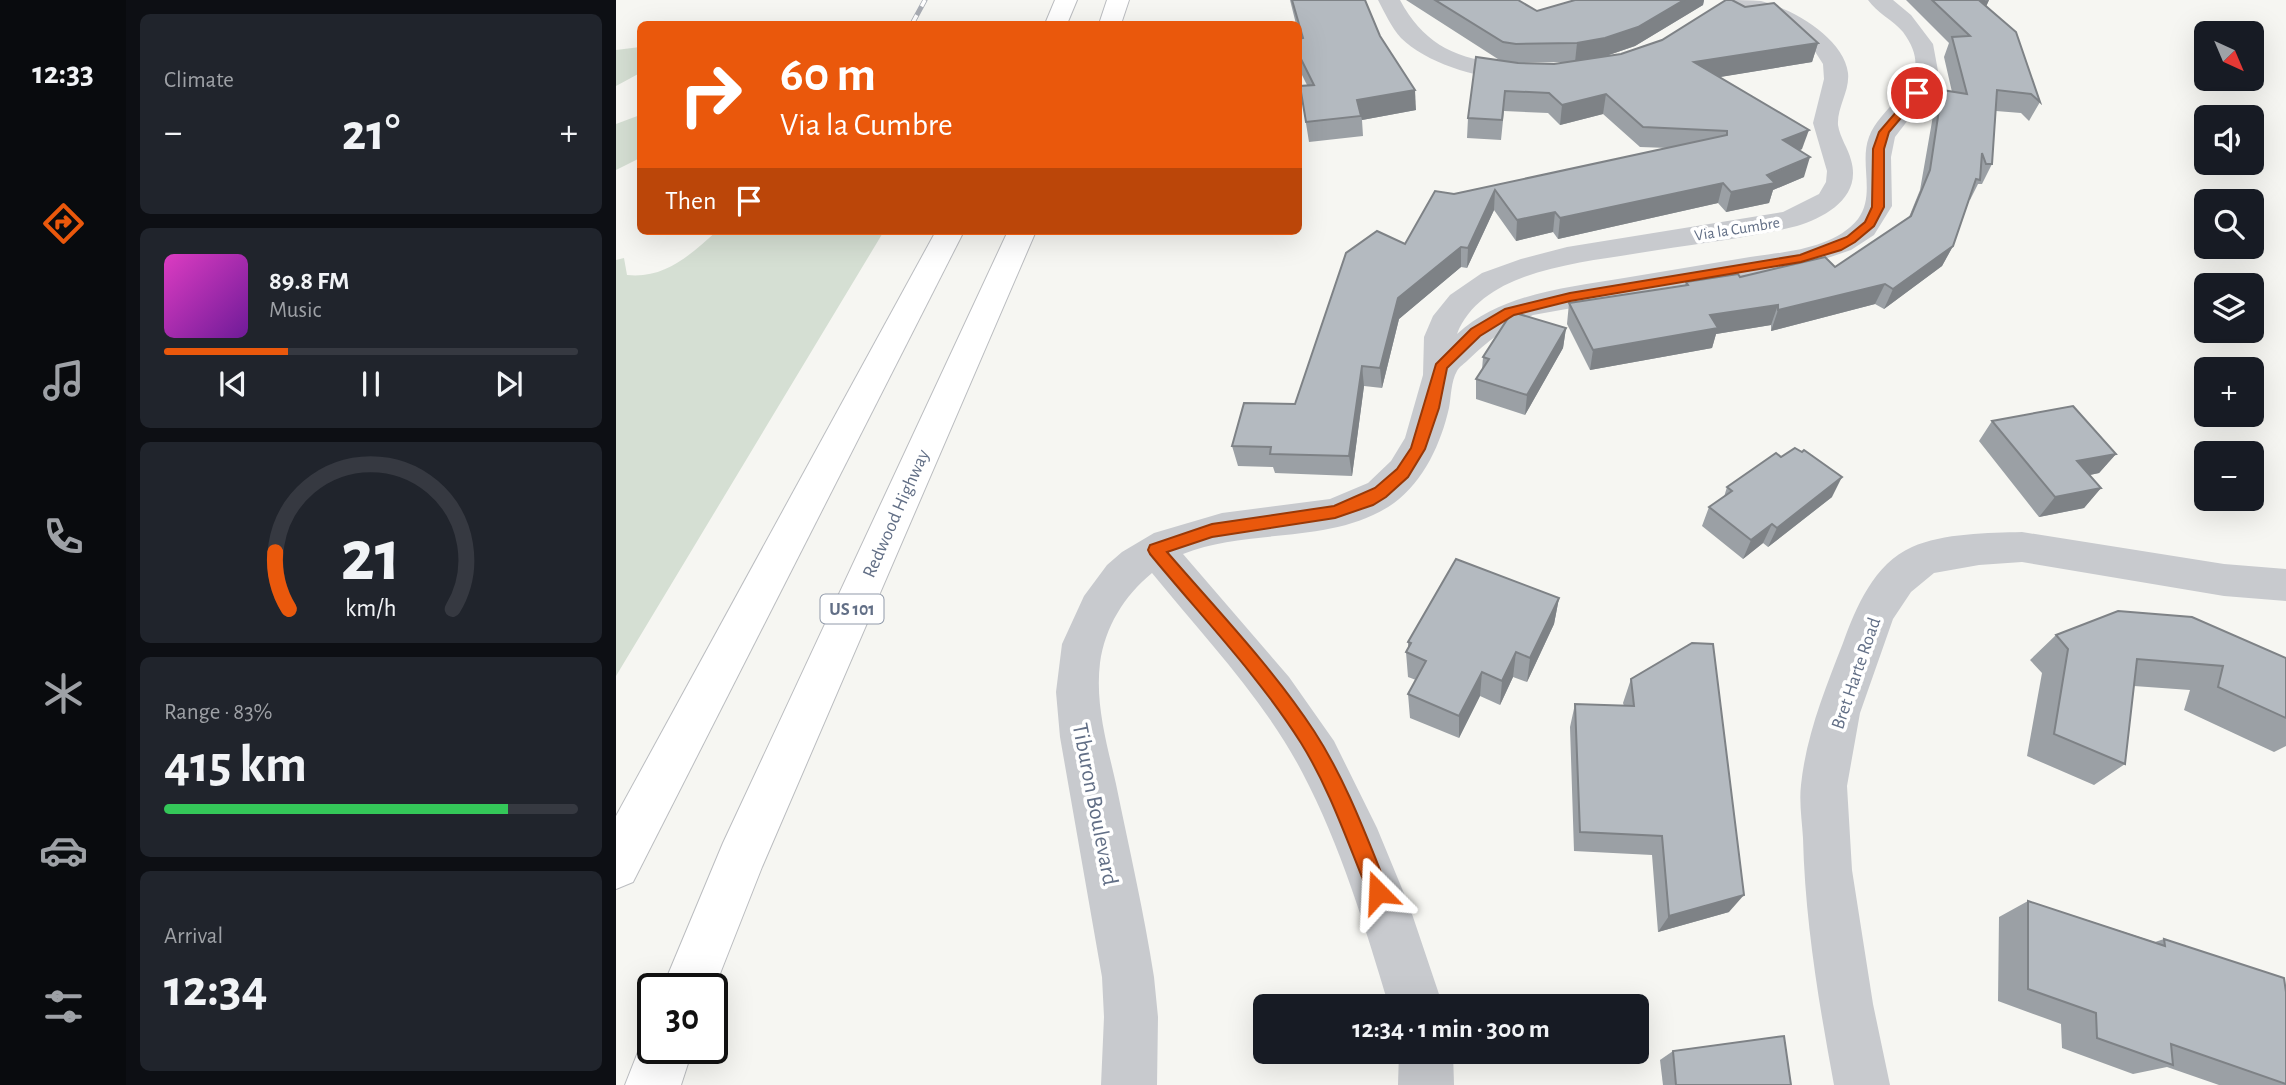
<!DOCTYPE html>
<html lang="en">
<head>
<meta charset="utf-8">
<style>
	:root { --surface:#171b24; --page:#20242c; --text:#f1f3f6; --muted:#9ea1a6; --line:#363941; --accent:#ea580c }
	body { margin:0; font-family:"Alegreya Sans",sans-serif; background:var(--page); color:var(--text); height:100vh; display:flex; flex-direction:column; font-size:26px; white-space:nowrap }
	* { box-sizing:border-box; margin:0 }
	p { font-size:23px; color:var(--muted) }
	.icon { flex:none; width:38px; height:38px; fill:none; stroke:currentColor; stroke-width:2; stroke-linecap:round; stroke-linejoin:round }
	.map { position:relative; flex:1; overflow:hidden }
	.drawer { display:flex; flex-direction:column; gap:14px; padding:14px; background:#0d0f14; width:490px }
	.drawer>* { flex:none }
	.guide { position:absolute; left:21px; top:21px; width:665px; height:214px; border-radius:10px; box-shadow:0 7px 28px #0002; background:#ea580c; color:#fff; overflow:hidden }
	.needle { width:46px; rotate:136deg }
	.tools { position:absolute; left:1578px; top:21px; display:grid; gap:14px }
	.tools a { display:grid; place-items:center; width:70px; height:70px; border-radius:10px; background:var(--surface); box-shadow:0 7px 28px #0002; font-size:35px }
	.speed { position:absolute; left:21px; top:973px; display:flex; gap:14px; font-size:35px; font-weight:700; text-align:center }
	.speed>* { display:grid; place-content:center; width:91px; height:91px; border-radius:50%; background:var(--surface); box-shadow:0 7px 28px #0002; line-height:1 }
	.speed .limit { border:4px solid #111; border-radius:10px; background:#fff; color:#111 }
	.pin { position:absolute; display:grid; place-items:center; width:60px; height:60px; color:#fff; margin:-30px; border:4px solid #fff; border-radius:50%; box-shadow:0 2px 7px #0007 }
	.me { position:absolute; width:77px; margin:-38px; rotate:339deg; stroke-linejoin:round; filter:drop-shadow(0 0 5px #0008) }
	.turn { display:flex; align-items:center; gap:24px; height:147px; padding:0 28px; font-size:32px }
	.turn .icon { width:91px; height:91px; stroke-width:2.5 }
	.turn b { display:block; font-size:49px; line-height:60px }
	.then { display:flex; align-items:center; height:66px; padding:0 28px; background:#0003; gap:14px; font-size:26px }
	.big { font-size:52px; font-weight:600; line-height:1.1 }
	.drawer .widget { flex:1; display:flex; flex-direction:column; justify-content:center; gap:10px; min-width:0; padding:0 24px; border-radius:10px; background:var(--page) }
	.drawer .dial { align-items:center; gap:0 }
	.dial svg { height:182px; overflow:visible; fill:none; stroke:var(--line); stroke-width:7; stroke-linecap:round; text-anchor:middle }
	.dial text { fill:var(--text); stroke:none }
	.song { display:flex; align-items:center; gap:21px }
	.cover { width:84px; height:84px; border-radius:10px; background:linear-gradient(135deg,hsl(310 70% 55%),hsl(280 70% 35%)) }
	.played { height:7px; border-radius:4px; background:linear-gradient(90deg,var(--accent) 30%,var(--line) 30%) }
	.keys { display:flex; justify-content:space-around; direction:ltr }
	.heat { display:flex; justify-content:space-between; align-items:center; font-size:38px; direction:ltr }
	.charge { height:10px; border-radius:5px; background:linear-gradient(90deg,#34c759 83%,var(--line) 0) }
	.trip { position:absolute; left:637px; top:994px; width:396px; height:70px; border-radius:10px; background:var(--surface); box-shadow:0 7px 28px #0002; font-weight:600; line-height:70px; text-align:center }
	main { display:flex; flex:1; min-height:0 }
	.dock { display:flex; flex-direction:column; width:126px; justify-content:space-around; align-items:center; background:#090b0e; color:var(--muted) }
	.dock .icon { width:49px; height:49px }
	.dock .on { color:var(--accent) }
	.dock b { font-size:32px; color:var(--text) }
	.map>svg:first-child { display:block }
	.green { fill:#d5dfd3 }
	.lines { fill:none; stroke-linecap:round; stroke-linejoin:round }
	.highway-casing { stroke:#bbbdc0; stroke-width:2 }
	.minor { fill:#c8cace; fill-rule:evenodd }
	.highway { fill:#fff; fill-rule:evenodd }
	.rail-casing { stroke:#a9adb4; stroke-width:5 }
	.rail { stroke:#fff; stroke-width:3.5; stroke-dasharray:10; stroke-linecap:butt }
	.wall { fill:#9ba0a5; fill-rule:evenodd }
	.shaded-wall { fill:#7e8286 }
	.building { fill:#b4bac0; stroke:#7e8286; stroke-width:2 }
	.route { fill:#ea580c; stroke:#983908; stroke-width:2 }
	.labels { text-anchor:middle; stroke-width:7; stroke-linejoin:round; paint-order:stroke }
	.far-street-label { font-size:16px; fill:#626f86; stroke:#fff }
	.shield { fill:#fff; stroke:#919aaa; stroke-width:2 }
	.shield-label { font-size:18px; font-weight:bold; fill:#626f86 }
	.street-label { font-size:19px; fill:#626f86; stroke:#fff }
	.near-street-label { font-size:23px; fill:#626f86; stroke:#fff }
</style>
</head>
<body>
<main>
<nav class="dock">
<b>12:33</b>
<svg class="icon on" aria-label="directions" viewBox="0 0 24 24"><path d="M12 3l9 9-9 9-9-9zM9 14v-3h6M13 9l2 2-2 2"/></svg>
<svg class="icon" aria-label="music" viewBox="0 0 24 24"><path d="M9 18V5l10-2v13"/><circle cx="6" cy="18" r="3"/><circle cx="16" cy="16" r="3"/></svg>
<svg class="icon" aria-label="phone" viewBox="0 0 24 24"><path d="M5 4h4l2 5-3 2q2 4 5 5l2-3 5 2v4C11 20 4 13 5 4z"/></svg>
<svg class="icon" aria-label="climate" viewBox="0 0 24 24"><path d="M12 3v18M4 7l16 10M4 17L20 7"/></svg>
<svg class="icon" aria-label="car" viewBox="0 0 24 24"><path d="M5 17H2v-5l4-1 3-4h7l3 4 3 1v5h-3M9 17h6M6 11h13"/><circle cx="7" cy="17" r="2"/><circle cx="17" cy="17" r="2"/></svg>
<svg class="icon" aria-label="filters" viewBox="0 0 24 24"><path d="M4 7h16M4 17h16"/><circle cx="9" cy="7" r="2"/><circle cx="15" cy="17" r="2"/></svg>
</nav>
<section class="drawer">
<div class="widget"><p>Climate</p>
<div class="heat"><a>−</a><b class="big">21°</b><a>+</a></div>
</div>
<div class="widget">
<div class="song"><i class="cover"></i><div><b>89.8 FM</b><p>Music</p></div></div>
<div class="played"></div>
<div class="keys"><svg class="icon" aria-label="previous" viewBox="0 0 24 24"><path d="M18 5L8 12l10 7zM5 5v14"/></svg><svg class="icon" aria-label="pause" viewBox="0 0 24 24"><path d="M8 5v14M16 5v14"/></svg><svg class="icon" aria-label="next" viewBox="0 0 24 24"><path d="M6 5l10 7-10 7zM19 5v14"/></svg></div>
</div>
<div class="widget dial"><svg viewBox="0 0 100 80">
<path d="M14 69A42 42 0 1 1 86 69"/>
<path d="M14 69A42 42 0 0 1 8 44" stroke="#ea580c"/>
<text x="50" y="56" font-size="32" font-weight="700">21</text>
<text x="50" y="72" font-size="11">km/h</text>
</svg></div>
<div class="widget"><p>Range · 83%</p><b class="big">415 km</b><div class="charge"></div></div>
<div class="widget"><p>Arrival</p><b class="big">12:34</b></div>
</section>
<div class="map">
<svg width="1670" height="1085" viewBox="0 0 1670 1085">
	<rect width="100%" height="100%" fill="#f6f6f2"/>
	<g class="green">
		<polygon points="24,47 24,73 0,86 0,50"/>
		<polygon points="24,115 24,158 0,170 0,124"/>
		<path d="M101,231H268L0,676V260L8,258L11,275C49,279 74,255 101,231Z"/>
	</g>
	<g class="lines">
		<defs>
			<g id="highway">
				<polygon points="439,0 461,0 451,24 429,24"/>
				<polygon points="491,0 513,0 505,24 483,24"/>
				<polygon points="320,231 348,231 17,882 0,889 0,816"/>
				<polygon points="392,231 420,231 146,867 96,994 96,989 46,989 107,843"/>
				<polygon points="37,1026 37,1048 77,1048 65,1085 9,1085 31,1029"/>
			</g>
		</defs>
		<use href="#highway" class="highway-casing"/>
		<g class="minor">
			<path d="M762,0H784C806,41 835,57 881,63C894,64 907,64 919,67L923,72L919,77C881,86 813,66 785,38C775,27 769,13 762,0Z"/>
			<path d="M1112,0C1123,0 1135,0 1145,1C1175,8 1228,38 1232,73C1234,91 1221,107 1222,125C1224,138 1232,148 1235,160C1246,197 1210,217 1181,226C1129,239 1075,244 1023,253C964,263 866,270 841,334C886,293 950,288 1008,278C1050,271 1092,264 1134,257C1168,252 1218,249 1242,219C1260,195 1243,163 1253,137C1268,99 1324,82 1287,32C1277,20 1261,13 1252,0H1277L1295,15L1317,44L1322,71L1318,86L1279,137L1275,157L1276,206L1258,235L1235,250L1185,267L917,315C888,329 875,338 852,360C849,363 843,367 841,371C835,381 835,397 833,408C825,443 808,481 778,503C717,546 633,527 567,554L673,677L718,741L761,828L794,908L827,1006H773C749,927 725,846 686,772C648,699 587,636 536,573C508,596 489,627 484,663C479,704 491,744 500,784C513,848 528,912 538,977L542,1017L541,1085H485L488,1017L486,977L444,737L440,692L446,644L468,596L491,565L506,552L538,533L606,513L714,499L752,483L775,461L789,438L807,375L808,337L817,316L834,295L866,273L905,259L951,247L1167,212L1203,194L1210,182L1211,171L1197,123L1208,79L1207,64L1198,50L1178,32L1116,4Z"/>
			<path d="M1406,532L1608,564L1670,569V601L1608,596L1406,562L1363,565L1318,573L1295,592L1277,619L1244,713L1231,786L1236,870L1257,1004L1274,1085H1218C1203,1004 1189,921 1187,838C1186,821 1183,802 1185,785C1190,736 1209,689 1227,643C1240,607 1258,564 1296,547C1327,533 1373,533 1406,532Z"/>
			<polygon points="783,1052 837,1052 838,1085 782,1085"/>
		</g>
		<use href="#highway" class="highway"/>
		<defs>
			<polyline id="rail" points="296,24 309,0"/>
		</defs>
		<use href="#rail" class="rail-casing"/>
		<use href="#rail" class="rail"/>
	</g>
	<g class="wall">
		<polygon points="674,0 749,0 764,36 800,110 746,120 747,136 693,142 684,86 691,85 682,67 682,39 684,39 682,32 682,24 680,24"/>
		<path d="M790,0H902L921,11L959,0H1088L1087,5L1019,46L987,57L1202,43L1196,62L1103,77L1186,149L1184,150L1188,177L1157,190L1153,203L1110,212L1102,203L942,239L937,232L900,241L878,210L851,268L845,267L783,319L766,388L748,386L736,476L659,473L657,467L622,466L616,446L679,404L789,244L838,194L1052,148L1024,147L987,114L944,125L932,113L888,111L885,140L851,138L852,118L885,61ZM949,62L938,64L902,63Z"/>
		<polygon points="1290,0 1373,0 1370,6 1424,102 1413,121 1405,113 1380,111 1376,164 1366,184 1362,184 1354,200 1353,200 1337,246 1326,266 1268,309 1259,304 1155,331 1155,325 1100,334 1096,348 974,370 951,324 953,303 1069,285 1070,282 1219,267 1293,217 1304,190 1318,110 1326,90 1336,92 1328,57 1333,43"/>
		<polygon points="950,328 947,348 909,415 860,399 860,379 866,370 867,357"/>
		<polygon points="1376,421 1500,454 1483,473 1474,475 1485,488 1468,508 1423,517 1363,441"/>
		<polygon points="1111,487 1216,497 1152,547 1147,543 1127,559 1086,526 1093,507 1108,497"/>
		<polygon points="943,598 938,624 911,682 897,677 884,705 864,696 843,738 794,718 792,694 800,680 792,677 790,652 792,648 792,642"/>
		<polygon points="1440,635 1670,658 1670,746 1658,752 1568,710 1574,690 1518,686 1509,764 1478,785 1411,756 1426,673 1414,660"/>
		<polygon points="1015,679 1113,912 1042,932 1036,855 958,851 954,727 959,704 1008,706 1007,703"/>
		<polygon points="1412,901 1539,942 1548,939 1670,992 1670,1085 1603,1085 1551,1067 1517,1074 1446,1048 1445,1024 1382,1001 1383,917"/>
		<polygon points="1057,1051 1175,1085 1047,1085 1044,1060"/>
	</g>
	<g class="shaded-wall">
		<polygon points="1068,0 1088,0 1087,5 1019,46 987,57 959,62 961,43"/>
		<polygon points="1373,0 1365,18 1364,1"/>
		<polygon points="1202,43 1196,62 1074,82 1078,62"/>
		<polygon points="799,90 800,110 746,120 741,100"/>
		<polygon points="990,94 987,114 944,125 946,105"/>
		<polygon points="1193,130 1186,149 1161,160 1167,140"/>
		<polygon points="1194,157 1188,177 1157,190 1153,203 1110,212 1115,192"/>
		<polygon points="1107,183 1102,203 942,239 944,218"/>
		<polygon points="879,190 878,210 851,268 852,248"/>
		<polygon points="939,212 937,232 900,241 901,220"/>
		<polygon points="1337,246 1326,266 1268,309 1277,289"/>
		<polygon points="845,247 845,267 783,319 766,388 764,368 782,298"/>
		<polygon points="1269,284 1259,304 1155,331 1162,310"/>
		<polygon points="1162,305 1155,325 1100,334 1096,348 974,370 977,350 1094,315"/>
		<polygon points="950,328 947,348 909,415 911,395"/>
		<polygon points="746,366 748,386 736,476 733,456"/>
		<polygon points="1500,454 1483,473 1445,481 1461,461"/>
		<polygon points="1226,477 1216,497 1152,547 1161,528"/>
		<polygon points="1485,488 1468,508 1423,517 1439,497"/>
		<polygon points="1156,524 1147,543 1127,559 1135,540"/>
		<polygon points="943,598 938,624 911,682 914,658"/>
		<polygon points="900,652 897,677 884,705 886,681"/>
		<polygon points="866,672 864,696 843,738 843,716"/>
		<polygon points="1128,895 1113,912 1042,932 1053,916"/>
	</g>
	<g class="building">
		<polygon points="676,0 749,0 764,36 799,90 741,100 745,116 690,122 684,86 698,85 682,53 682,39 687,38"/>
		<polygon points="819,0 902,0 921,11 959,0 1068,0 1022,27 989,38 961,43 900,44 887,42"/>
		<polygon points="1110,0 1116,0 1129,7 1158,3 1202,43 1078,62 1193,130 1167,140 1194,157 1151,175 1159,183 1115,192 1107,183 944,218 939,212 901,220 879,190 852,248 845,247 782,298 764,368 746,366 733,456 654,454 655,447 616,446 628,403 679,404 730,253 761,231 789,244 819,191 838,194 1111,135 1111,131 1027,127 990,94 946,105 933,93 889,91 886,120 852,118 860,57 902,63 938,64 1005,54 1046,40"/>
		<polygon points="1316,0 1369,0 1364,1 1400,32 1424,102 1415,94 1381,90 1376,164 1370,164 1366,153 1364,180 1360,179 1337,246 1277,289 1269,284 1162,310 1162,305 1094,315 1102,328 977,350 953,303 1072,285 1070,282 1122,274 1124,277 1209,257 1219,267 1295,216 1314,170 1326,90 1351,94 1336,37 1354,36"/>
		<polygon points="896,312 950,328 911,395 860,379 873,359 867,357"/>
		<polygon points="1457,406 1500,454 1461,461 1485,488 1439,497 1376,421"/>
		<polygon points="1179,448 1186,452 1188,450 1226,477 1161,528 1156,524 1135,540 1093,507 1116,491 1111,487 1160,453 1165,457"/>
		<polygon points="840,559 943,598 914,658 900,652 886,681 866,672 843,716 792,694 810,661 790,652 795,643 792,642"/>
		<polygon points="1502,611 1576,617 1670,658 1670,718 1602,687 1607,666 1521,659 1509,764 1438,734 1452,649 1440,635"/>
		<polygon points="1076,643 1097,644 1128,895 1053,916 1046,836 964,832 959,704 1018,706 1015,679"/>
		<polygon points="1412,901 1549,946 1548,939 1668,978 1670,992 1670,1084 1555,1044 1557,1065 1481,1038 1480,1013 1412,989"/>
		<polygon points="1168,1036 1175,1085 1060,1085 1057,1051"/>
	</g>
	<path class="route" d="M1298,91L1306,93L1273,132L1268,149V207L1258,226L1239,242L1225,250L1185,262L954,301L898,315L864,336L831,368L823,408L809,449L792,477L770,497L757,505L719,518L596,537L551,552C601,610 656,667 698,731C730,780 751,838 773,892L770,899L762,902L755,899C733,847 715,791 685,743C642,675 585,616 534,554L532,550L534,545L596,524L718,506L759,488L781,469L795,448L820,364L855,329L889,309L954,293L1184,255L1231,237L1249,222L1256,207L1257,149L1263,132Z"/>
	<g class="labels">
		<g class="far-street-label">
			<text transform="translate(1121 228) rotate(-9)" y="6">Via la Cumbre</text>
		</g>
		<rect class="shield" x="204.5" y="594.5" width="63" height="29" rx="5"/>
		<g class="shield-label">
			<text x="236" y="615">US 101</text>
		</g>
		<g class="street-label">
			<text transform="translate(279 513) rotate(-66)" y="7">Redwood Highway</text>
			<text transform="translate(1239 673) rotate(-71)" y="7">Bret Harte Road</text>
		</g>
		<g class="near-street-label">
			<text transform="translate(480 804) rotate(79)" y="8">Tiburon Boulevard</text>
		</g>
	</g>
</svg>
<div class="tools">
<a><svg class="needle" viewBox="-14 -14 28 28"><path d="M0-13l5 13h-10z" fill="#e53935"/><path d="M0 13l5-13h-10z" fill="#9ea1a6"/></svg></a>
<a><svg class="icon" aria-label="sound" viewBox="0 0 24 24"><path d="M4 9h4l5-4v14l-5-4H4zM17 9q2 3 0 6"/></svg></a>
<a><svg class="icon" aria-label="search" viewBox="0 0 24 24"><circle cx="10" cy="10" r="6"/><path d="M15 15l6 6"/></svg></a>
<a><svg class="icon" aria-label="layers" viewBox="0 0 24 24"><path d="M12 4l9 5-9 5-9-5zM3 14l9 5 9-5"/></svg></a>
<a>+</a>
<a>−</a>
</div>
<div class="speed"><div class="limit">30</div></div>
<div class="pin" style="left:1301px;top:93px;background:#d93025"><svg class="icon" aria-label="arrive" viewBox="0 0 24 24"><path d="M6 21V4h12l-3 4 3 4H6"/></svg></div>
<svg class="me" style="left:762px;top:892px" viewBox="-20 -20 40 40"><path d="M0-17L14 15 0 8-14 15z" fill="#ea580c" stroke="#fff" stroke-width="4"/></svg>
<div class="trip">12:34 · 1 min · 300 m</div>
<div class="guide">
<div class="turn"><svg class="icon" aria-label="right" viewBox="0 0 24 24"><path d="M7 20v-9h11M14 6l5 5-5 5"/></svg><div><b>60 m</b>Via la Cumbre</div></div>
<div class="then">Then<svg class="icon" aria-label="arrive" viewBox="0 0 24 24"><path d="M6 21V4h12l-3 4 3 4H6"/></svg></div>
</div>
</div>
</main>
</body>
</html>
